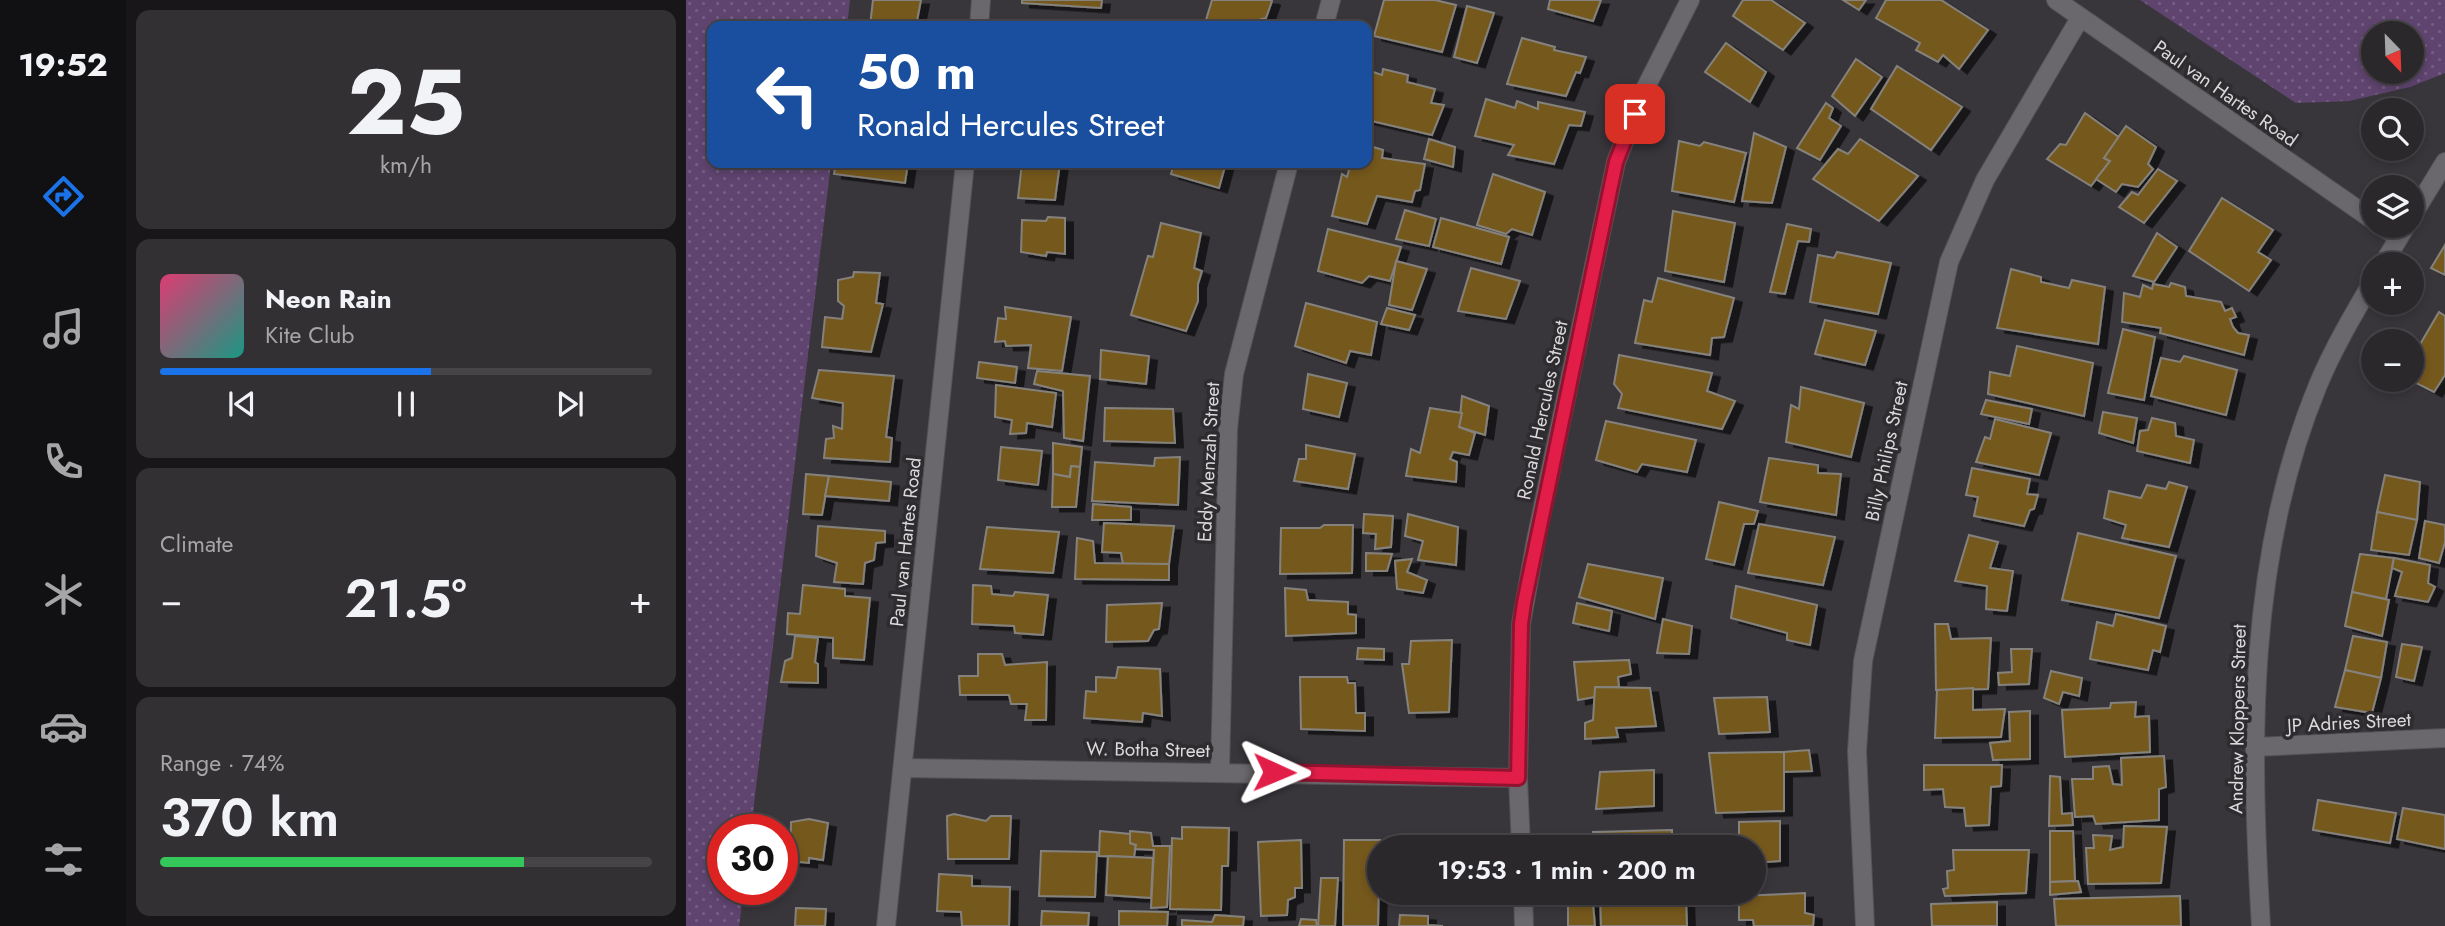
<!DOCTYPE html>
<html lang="en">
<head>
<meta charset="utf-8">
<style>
	:root { --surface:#2b282c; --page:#333034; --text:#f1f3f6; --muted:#a6a6a9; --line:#474448; --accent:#1a73e8 }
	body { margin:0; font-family:Jost,sans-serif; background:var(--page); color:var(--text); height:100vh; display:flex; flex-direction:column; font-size:26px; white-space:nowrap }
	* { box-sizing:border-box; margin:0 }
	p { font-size:23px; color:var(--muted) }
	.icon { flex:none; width:38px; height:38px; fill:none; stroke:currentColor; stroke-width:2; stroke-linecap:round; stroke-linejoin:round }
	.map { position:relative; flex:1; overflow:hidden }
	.drawer { display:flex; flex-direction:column; gap:10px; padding:10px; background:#181618; width:560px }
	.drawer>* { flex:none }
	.top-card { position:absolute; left:21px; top:21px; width:665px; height:147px; border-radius:14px; box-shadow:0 4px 10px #0003,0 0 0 2px var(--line); background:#1a4fa0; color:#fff; overflow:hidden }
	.needle { width:46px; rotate:157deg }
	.controls { position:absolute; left:1675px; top:21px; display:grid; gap:14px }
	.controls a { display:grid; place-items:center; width:63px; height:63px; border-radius:50%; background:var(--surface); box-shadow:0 4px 10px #0003,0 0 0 2px var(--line); font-size:35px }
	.speed { position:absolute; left:21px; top:814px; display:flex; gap:14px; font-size:35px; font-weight:700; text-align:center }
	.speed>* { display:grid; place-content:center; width:91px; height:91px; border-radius:50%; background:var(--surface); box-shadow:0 4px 10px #0003,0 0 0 2px var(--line); line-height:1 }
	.speed .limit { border:10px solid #d22; background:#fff; color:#111 }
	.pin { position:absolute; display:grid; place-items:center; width:60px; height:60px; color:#fff; margin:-30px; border-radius:14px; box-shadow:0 4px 10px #0006 }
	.me { position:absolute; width:77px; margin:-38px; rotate:91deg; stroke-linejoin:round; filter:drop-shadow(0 0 5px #0008) }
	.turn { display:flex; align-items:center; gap:24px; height:147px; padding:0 35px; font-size:32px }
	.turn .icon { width:91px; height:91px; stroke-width:2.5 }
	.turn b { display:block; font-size:49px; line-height:60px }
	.big { font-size:52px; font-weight:600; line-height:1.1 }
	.drawer .card { flex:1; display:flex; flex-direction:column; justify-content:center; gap:10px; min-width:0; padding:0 24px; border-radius:14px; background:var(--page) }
	.drawer .dial { align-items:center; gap:0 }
	.dial b { font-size:91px; line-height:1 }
	.song { display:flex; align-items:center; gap:21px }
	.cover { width:84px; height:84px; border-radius:10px; background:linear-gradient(135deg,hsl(340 70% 55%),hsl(170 70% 35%)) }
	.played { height:7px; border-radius:4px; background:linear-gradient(90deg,var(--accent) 55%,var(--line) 55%) }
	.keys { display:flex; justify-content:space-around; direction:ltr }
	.heat { display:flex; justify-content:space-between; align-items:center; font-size:38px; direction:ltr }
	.charge { height:10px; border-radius:5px; background:linear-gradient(90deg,#34c759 74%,var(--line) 0) }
	.trip { position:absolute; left:681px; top:835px; width:399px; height:70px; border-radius:35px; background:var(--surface); box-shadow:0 4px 10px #0003,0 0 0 2px var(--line); font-weight:600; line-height:70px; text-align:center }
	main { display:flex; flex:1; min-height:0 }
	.tabs { display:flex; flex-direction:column; width:126px; justify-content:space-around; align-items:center; background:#111012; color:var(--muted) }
	.tabs .icon { width:49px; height:49px }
	.tabs .current { color:var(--accent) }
	.tabs b { font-size:32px; color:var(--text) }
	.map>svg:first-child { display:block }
	.grass { fill:url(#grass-dots); fill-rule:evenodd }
	.building { fill:#74581d; stroke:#85827d; stroke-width:2; filter:url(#shadow) }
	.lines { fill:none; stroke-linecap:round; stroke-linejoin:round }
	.minor-casing { stroke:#545256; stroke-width:20 }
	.tertiary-casing { stroke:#545256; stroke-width:20 }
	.minor { stroke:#6b686d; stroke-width:18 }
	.tertiary { stroke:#6b686d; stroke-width:18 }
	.route-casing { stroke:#92132f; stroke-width:18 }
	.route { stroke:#e11d48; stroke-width:12 }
	.labels { text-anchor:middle; stroke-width:7; stroke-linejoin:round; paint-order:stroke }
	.street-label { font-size:19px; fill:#dbd9dc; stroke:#2f2c30 }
</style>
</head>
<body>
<main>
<nav class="tabs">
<b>19:52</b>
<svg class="icon current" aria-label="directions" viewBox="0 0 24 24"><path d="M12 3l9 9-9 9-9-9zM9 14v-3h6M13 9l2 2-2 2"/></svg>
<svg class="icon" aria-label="music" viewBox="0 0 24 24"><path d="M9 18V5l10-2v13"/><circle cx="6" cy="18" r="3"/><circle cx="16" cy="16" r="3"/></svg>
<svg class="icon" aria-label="phone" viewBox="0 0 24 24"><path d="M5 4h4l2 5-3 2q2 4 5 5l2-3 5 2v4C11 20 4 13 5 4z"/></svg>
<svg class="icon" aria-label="climate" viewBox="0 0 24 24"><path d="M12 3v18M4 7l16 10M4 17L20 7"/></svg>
<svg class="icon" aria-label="car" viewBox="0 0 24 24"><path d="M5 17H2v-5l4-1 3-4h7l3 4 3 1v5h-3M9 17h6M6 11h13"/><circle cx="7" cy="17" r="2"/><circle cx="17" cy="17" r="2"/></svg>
<svg class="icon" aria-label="filters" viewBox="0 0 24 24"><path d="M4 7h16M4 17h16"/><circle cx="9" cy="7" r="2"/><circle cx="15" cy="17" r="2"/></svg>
</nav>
<section class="drawer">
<div class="card dial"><b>25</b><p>km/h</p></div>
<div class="card">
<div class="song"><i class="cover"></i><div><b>Neon Rain</b><p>Kite Club</p></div></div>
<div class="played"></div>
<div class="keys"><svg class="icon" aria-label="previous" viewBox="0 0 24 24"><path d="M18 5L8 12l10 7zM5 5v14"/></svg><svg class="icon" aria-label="pause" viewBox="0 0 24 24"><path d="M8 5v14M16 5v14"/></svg><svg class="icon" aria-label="next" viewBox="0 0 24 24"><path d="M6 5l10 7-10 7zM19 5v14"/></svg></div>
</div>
<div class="card"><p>Climate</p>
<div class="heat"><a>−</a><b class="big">21.5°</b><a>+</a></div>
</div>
<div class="card"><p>Range · 74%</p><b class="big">370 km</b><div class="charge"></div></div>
</section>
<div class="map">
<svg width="1759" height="926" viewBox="0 0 1759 926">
	<defs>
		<pattern id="grass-dots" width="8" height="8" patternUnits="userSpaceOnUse" patternTransform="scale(1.75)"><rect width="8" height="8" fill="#5f446f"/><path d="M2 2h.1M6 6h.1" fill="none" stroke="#755e83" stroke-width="1.8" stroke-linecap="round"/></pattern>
		<filter id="shadow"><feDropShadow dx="8" dy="4.5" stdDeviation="0" flood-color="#0009"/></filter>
	</defs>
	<rect width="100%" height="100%" fill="#39363b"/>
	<g class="grass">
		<polygon points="0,0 164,0 161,26 26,26 26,163 145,163 65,829 37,830 37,889 58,889 53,926 0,926"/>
		<path d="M1454,0H1759V73L1724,87L1663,101L1610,103ZM1687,33H1726V72H1687Z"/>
	</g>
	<g class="building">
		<polygon points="187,0 235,0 230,26 184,26"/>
		<polygon points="336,0 416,0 415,8 336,3"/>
		<polygon points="526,0 584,0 586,1 580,18 575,19 573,26 553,26 520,20"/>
		<polygon points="698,0 749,0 770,5 756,52 688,36"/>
		<polygon points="864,0 915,0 907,21 862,9"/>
		<polygon points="1057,0 1085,0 1119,23 1097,50 1047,16"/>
		<polygon points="1157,0 1180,0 1173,10"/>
		<polygon points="1200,0 1255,0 1302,30 1273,69 1257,55 1252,62 1230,50 1234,43 1190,18"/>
		<polygon points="781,6 808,13 791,63 768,57"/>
		<polygon points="836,38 869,47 868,50 900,57 894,73 890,72 880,96 821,84"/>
		<polygon points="1040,43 1080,72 1064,102 1019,72"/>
		<polygon points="1170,59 1196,77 1169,116 1146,96"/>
		<polygon points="1211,66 1276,107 1245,150 1185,109"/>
		<polygon points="697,69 722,75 721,82 749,89 745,103 758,105 746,135 681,120 681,70 696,75"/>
		<polygon points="800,99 829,108 831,101 852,109 852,102 899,112 895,126 883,125 868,164 822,155 828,145 789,136"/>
		<polygon points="1140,103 1147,108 1143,118 1155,126 1134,160 1111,148"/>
		<polygon points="1399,113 1434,138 1418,158 1424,161 1405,186 1361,159 1374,144 1380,145"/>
		<polygon points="1440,126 1470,147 1462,164 1467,169 1452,187 1436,184 1430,192 1410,179 1424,161 1418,158"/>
		<polygon points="1068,133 1100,147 1086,203 1056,201"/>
		<polygon points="743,139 769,147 767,167 738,159"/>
		<polygon points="1174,139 1232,176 1193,221 1127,179 1152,149 1162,154"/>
		<polygon points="993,141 1014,146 1018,142 1060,153 1048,202 986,191"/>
		<polygon points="681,145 697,150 696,158 739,164 734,190 729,191 726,202 691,196 681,224 646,216 656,174 661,177 665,163 681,163"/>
		<polygon points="150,163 222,163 219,183 148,174"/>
		<polygon points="336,163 374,163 369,200 332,198"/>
		<polygon points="488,163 540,163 533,188 485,174"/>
		<polygon points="1472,169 1491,181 1458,223 1433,207 1446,192 1452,195"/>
		<polygon points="807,174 859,192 846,235 826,229 820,234 791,225"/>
		<polygon points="1536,198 1587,230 1572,252 1585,260 1563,291 1503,251"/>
		<polygon points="719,210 750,219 743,246 710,239"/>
		<polygon points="987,211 1049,223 1038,282 979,271"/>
		<polygon points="362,217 379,218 379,254 361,252 360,256 335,252 336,220 360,221"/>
		<polygon points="755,218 823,237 815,264 747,247"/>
		<polygon points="475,223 515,233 508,268 516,271 512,284 512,301 500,331 445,315 462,256 467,257"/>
		<polygon points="1101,224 1125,229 1123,242 1112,241 1099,294 1084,292"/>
		<polygon points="642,229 715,247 704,281 683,276 676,283 632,271"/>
		<polygon points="1471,233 1491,247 1468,282 1447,276"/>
		<polygon points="1759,245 1759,275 1745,268"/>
		<polygon points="1151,252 1205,263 1192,314 1124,302 1132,255 1148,258"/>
		<polygon points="710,261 741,269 726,310 703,305"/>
		<polygon points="785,268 834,281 820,319 772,311"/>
		<polygon points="1325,269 1355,277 1355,282 1383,288 1386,280 1419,287 1412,344 1311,328"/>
		<polygon points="168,272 194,273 190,303 197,304 185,352 136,347 139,317 156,319 158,306 152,301 152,280 167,277"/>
		<polygon points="972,278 1048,298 1038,337 1026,338 1024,355 949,343 958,300 966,302"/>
		<polygon points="1485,283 1499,287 1500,296 1535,302 1539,311 1546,308 1550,317 1544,319 1547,327 1552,333 1563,335 1558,355 1474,333 1475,328 1436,322 1438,293 1454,297 1457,285 1466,289 1467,284 1483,287"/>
		<polygon points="620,303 691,322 685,355 664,351 660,363 609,346"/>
		<polygon points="319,307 385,317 376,371 342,368 345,345 320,346 319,341 309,342 312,318 320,319"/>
		<polygon points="701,308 729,315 723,330 695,324"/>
		<polygon points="1753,312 1759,316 1759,375 1748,392 1724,380 1726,358"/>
		<polygon points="1139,320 1190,331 1179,365 1129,354"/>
		<polygon points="1437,329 1469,337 1458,400 1422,393"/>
		<polygon points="1331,346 1407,363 1398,416 1302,394 1304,372 1324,376"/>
		<polygon points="415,350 463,356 460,384 414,379"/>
		<polygon points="933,355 1026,373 1021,391 1049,401 1036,429 932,408 936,394 928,384"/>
		<polygon points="1498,356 1551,370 1540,415 1465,396 1475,358 1494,362"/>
		<polygon points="293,362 331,367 329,383 291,378"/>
		<polygon points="133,370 208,376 200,437 206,438 204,462 138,458 140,439 148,438 147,426 156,429 157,403 126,398"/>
		<polygon points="351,371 404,376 397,441 378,438 377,391 348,384"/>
		<polygon points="622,374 661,383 653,417 617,409"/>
		<polygon points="310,385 370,393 366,427 341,423 340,433 324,434 326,420 309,417"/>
		<polygon points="1115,387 1178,403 1165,457 1100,442 1105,405 1113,409"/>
		<polygon points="776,396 803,406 799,435 773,427"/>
		<polygon points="1300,400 1346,409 1343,424 1295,414"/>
		<polygon points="419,408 487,409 489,443 418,441"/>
		<polygon points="744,408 776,413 773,427 789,433 783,455 767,452 764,459 771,462 770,482 720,476 725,449 734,453"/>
		<polygon points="1417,412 1451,418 1447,443 1413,433"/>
		<polygon points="1466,418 1489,423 1490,436 1508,440 1504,463 1451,451 1454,431 1462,430"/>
		<polygon points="1309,419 1365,433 1353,475 1290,462 1299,437 1304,439"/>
		<polygon points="920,421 1010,440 1001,472 956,464 951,472 910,460"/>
		<polygon points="367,443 396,447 394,467 385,466 384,477 367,474"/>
		<polygon points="620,445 669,454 662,489 608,481 613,459 620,459"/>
		<polygon points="315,447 356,451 352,485 312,480"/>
		<polygon points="494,457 492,505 406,501 409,462 468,466 469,458"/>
		<polygon points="1083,458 1132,465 1132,473 1155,474 1150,515 1074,502"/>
		<polygon points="385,466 394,467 390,507 366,507 367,474 384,477"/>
		<polygon points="1286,468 1344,479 1341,494 1352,495 1348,509 1344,510 1338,526 1288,516 1292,497 1280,495"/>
		<polygon points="120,474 143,476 136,515 117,514"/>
		<polygon points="1699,475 1734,482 1731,520 1691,512"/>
		<polygon points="143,476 205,482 203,501 139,496"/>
		<polygon points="1483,482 1501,487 1483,547 1436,538 1440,525 1418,518 1423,491 1455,498 1461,485 1480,489"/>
		<polygon points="1033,502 1072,511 1068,524 1058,524 1048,565 1020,559"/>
		<polygon points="407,504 445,507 445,520 406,520"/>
		<polygon points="1691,512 1731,520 1723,555 1685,550"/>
		<polygon points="678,514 707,516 705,547 689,549 690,534 677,533"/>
		<polygon points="722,514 772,527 770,565 732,560 737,541 719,536"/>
		<polygon points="1739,521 1759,525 1759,542 1753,563 1733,558"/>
		<polygon points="418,523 488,526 483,564 437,565 435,553 416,552"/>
		<polygon points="1073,524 1149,537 1137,585 1062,573"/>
		<polygon points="638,525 667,525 666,573 594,574 595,528 634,528"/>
		<polygon points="132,526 199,531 199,542 190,543 188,560 179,563 177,584 148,582 151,563 130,556"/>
		<polygon points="301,527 373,532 367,573 294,569"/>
		<polygon points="1392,533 1490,556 1473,618 1376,600"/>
		<polygon points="1283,535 1312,542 1304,568 1327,571 1321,611 1300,609 1301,586 1269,581"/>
		<polygon points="391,538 407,541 409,563 483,564 483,580 389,579"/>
		<polygon points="680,553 706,554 701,571 680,571"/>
		<polygon points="1674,554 1708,558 1700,599 1666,592"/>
		<polygon points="1708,558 1744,565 1742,583 1749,587 1742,602 1709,596 1716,572 1706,568"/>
		<polygon points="726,559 721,572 741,580 737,593 711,589 709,561"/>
		<polygon points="902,564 977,578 969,619 893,597"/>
		<polygon points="117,585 159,589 159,596 184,598 178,660 147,658 147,638 101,634 102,613 114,614"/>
		<polygon points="287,585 305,586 306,594 327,596 329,592 362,595 357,635 329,633 328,626 286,624"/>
		<polygon points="1050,586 1131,605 1124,645 1101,640 1101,633 1045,618"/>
		<polygon points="599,588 620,590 622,600 662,602 662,614 670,615 670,633 600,636"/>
		<polygon points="1666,592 1703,600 1696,636 1659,626"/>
		<polygon points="476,603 473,629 468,630 462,641 420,642 421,605"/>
		<polygon points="891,603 926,611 923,631 887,623"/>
		<polygon points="1430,614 1480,626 1474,652 1467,650 1462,670 1404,659 1411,622 1427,626"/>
		<polygon points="977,619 1006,626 1003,654 971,653"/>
		<polygon points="1249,624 1262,624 1265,639 1305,638 1302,689 1250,690"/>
		<polygon points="109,636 132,638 129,662 132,664 132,683 95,682 99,661 106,658"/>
		<polygon points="1667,636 1701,642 1695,678 1659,670"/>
		<polygon points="766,640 763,712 723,713 716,664 723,664 725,641"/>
		<polygon points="1716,644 1736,647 1728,681 1710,677"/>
		<polygon points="672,648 698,649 698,660 671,659"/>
		<polygon points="1325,649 1346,649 1343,684 1313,685 1312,673 1326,672"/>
		<polygon points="292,654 316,654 319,665 361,662 360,720 339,720 341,704 325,704 323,695 274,695 273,676 292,676"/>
		<polygon points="943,660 945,674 932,677 933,687 909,687 909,697 892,700 888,662"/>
		<polygon points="432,667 474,669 476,716 457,713 456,722 398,718 400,691 410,692 410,677 430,678"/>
		<polygon points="1659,670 1695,678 1686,713 1649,707"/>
		<polygon points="1365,671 1396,678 1393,696 1377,692 1373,704 1358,698"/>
		<polygon points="614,677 661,677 662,683 669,683 670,713 679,713 679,731 615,729"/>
		<polygon points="909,687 964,688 970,726 930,728 932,737 899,739 899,723 907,720"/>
		<polygon points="1287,688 1287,710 1319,709 1315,737 1249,738 1251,690"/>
		<polygon points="1081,697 1084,732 1033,734 1028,698"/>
		<polygon points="1450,702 1449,717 1463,716 1464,752 1379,757 1376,710 1424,708 1425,703"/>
		<polygon points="1344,711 1344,759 1307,760 1304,743 1324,741 1323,712"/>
		<polygon points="1123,750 1126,771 1097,772 1098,752"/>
		<polygon points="1098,752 1098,811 1030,813 1023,753"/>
		<polygon points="1478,756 1480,787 1473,789 1473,820 1410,824 1407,816 1389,817 1386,779 1407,779 1407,767 1423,766 1427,784 1436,785 1435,758"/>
		<polygon points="1238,765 1316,765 1315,786 1305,787 1303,825 1280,826 1278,808 1259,807 1257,789 1238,790"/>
		<polygon points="968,770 968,806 910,809 914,772"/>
		<polygon points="1364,776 1374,777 1376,814 1386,813 1387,825 1363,826"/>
		<polygon points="1632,800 1710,813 1704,843 1627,830"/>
		<polygon points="1717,808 1759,815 1759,849 1711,839"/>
		<polygon points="268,814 300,821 305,816 325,816 323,859 262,859 261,816"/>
		<polygon points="123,819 142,823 137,860 123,858 123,863 104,861 105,822"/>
		<polygon points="1094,821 1094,861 1068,863 1068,847 1053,847 1053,822"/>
		<polygon points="1438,826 1481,827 1475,883 1402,884 1400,848 1408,848 1407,835 1426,836 1424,850 1437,847"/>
		<polygon points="496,827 543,828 542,866 536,866 535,910 484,909 486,838 496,839"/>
		<polygon points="986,830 986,847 908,847 907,832"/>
		<polygon points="414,831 444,834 444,843 450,845 448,857 413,856"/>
		<polygon points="444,831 465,833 467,846 484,846 481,907 465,908 468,850 449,849 450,845 444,843"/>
		<polygon points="1364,831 1387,831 1389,881 1364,882"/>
		<polygon points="615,840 616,888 609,888 609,897 602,900 601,915 575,916 572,842"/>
		<polygon points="658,840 694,840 692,926 657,926"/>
		<polygon points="1267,850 1343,850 1340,893 1259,896 1257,889 1262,888 1261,871 1268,870"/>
		<polygon points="355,851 411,852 409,897 353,896"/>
		<polygon points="422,856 467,858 465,898 420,895"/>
		<polygon points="253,874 286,876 286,886 324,887 323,926 276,926 275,912 251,911"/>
		<polygon points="635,878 652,878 649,926 632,926"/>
		<polygon points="1392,881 1395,892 1364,895 1364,882"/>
		<polygon points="720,892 754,892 754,900 720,899"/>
		<polygon points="914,892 952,892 953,898 1000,897 1001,926 915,926"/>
		<polygon points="1119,893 1119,913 1128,915 1127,926 1068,926 1067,920 1053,920 1053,896"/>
		<polygon points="1494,896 1495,926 1370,926 1368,899"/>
		<polygon points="1311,902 1311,926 1246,926 1245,904"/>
		<polygon points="882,904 907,904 909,926 882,926"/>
		<polygon points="110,908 140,909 139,926 109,926"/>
		<polygon points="356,911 403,913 402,926 355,926"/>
		<polygon points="433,911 482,912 481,926 433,926"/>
		<polygon points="529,915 558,917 557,926 496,926 496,920 526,922"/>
		<polygon points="714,915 742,916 742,925 757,926 713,926"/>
		<polygon points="615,919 630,920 631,926 613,926"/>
	</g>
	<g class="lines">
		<defs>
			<g id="minor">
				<polyline points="1370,0 1687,220"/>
				<polyline points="293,26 295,0"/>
				<polyline points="638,26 645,0"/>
				<polyline points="1695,226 1712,237"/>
				<polyline points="1569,747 1759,738"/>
				<polyline points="217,768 832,778"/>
				<polyline points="534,771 542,429 548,374 603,163"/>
				<polyline points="835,847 832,778 835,624 850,540 930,162 959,89 1004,0"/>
				<polyline points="837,892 838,926"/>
				<polyline points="200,926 279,163"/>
				<polyline points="1179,926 1171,751 1177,661 1263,262 1299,180 1394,18"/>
			</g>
			<g id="tertiary">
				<polyline points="1726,216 1759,162"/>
				<polyline points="1697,264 1720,226"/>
				<path d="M1575,926C1564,744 1561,557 1632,385C1647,349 1667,315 1687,281"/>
			</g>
		</defs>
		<use href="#minor" class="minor-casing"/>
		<use href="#tertiary" class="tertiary-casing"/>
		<use href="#minor" class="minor"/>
		<use href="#tertiary" class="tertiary"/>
	</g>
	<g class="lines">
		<defs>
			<polyline id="route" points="588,772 832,778 835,624 838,603 930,162 949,114"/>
		</defs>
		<use href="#route" class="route-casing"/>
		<use href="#route" class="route"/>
	</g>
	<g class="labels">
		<g class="street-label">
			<text transform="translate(1540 93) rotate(35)" y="7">Paul van Hartes Road</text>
			<text transform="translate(856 410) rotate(-78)" y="7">Ronald Hercules Street</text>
			<text transform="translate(1200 451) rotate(-78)" y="7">Billy Philips Street</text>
			<text transform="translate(522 462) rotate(-87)" y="7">Eddy Menzah Street</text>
			<text transform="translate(219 542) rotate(-84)" y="7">Paul van Hartes Road</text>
			<text transform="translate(1551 719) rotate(-89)" y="7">Andrew Kloppers Street</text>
			<text transform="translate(1663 722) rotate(-3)" y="7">JP Adries Street</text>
			<text transform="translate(462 749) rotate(1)" y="7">W. Botha Street</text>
		</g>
	</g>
</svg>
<div class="controls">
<a><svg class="needle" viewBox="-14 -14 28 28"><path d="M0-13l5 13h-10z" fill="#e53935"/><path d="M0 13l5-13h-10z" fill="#a6a6a9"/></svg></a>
<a><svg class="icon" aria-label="search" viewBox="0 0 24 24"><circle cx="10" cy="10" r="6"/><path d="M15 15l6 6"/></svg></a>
<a><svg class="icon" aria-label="layers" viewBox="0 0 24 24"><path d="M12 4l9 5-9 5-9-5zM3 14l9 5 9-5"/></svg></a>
<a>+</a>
<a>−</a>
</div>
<div class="speed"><div class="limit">30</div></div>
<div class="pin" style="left:949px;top:114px;background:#d93025"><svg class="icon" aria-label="arrive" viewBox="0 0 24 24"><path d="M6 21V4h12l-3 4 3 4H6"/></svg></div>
<svg class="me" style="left:588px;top:772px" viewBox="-20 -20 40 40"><path d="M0-17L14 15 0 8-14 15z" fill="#e11d48" stroke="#fff" stroke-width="4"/></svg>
<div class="trip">19:53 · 1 min · 200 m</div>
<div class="top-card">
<div class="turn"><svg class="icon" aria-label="left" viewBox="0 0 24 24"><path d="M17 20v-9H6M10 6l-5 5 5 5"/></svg><div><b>50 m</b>Ronald Hercules Street</div></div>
</div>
</div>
</main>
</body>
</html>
